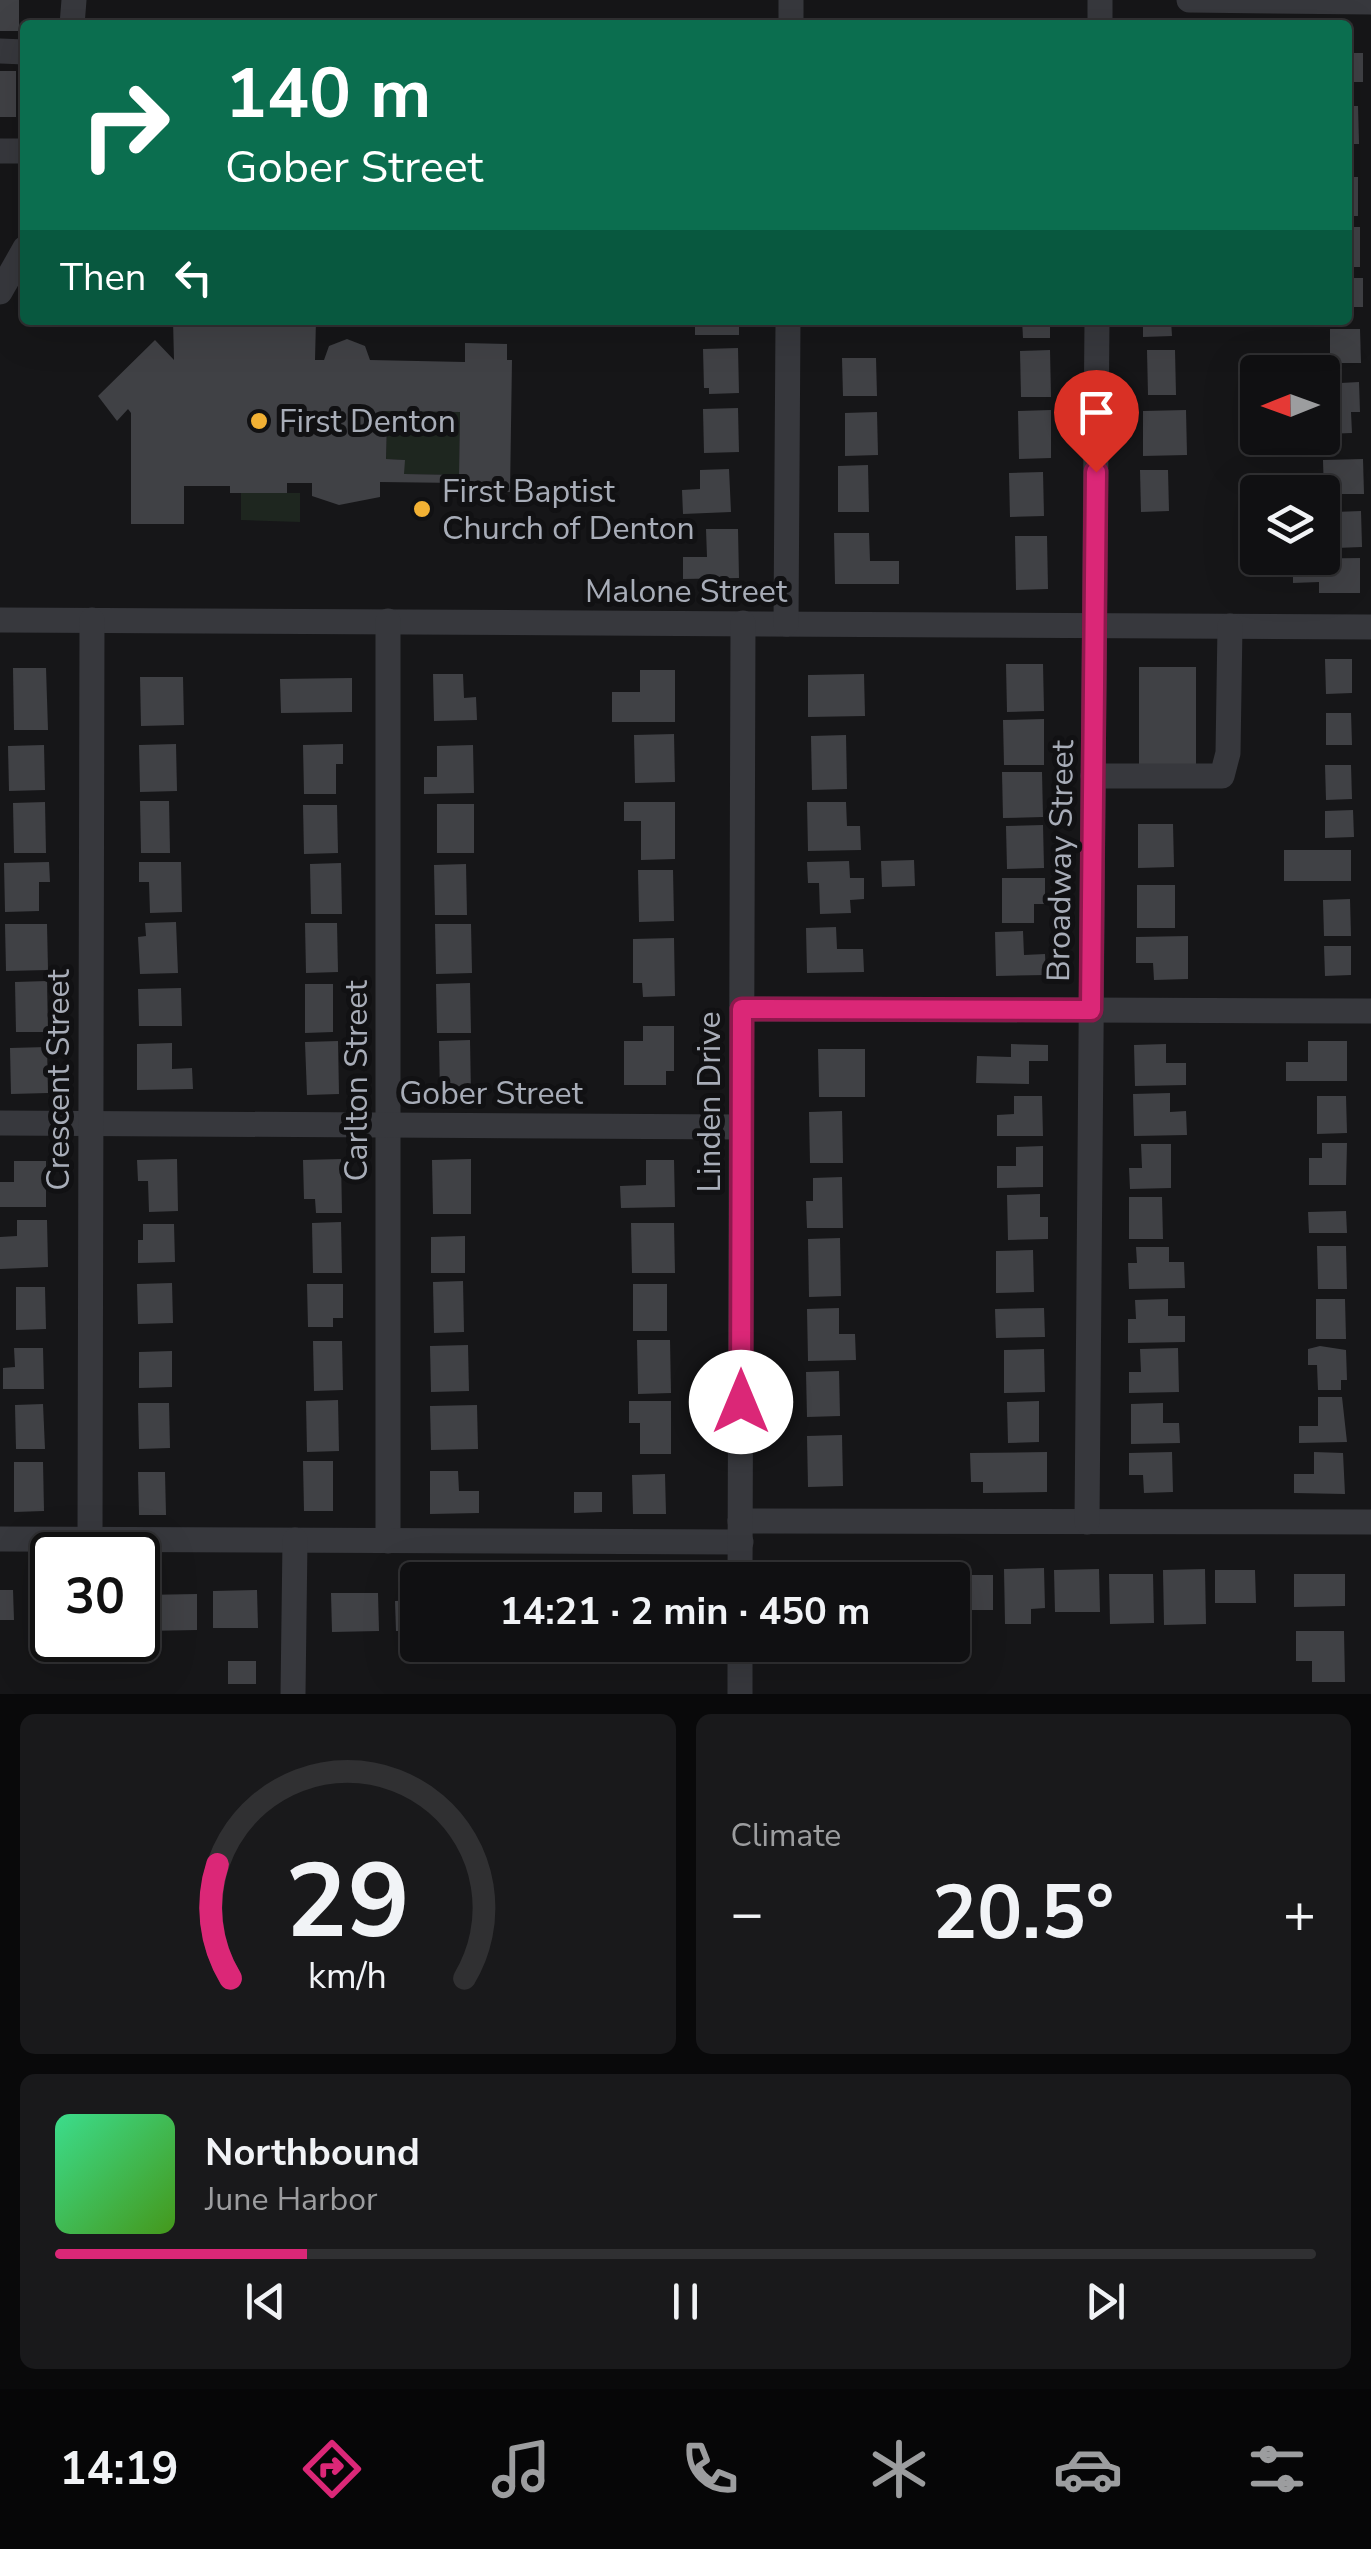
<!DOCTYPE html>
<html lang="en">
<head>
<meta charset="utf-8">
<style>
	:root { --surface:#101012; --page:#19191b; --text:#f1f3f6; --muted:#9c9d9f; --line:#303032; --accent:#db2777 }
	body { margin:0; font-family:"Nunito Sans",sans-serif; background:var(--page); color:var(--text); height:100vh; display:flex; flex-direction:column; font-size:38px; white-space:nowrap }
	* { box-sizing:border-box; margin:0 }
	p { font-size:32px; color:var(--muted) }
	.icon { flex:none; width:55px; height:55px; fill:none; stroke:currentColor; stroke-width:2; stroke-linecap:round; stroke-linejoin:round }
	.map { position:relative; height:1694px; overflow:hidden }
	.side { display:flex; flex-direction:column; gap:20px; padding:20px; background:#09090a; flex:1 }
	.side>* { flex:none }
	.hud { position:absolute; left:20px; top:20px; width:1332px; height:305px; border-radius:10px; box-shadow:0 10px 40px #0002,0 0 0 2px var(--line); background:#0b6e4f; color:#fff; overflow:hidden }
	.needle { width:65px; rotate:269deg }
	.tools { position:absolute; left:1240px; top:355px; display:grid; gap:20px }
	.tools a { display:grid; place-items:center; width:100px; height:100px; border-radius:10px; background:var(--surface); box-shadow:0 10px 40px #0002,0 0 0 2px var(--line); font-size:50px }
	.speed { position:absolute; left:30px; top:1532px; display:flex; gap:20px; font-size:50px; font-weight:700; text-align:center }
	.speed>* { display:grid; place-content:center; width:130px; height:130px; border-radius:50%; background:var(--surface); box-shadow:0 10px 40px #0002,0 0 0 2px var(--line); line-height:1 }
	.speed .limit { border:5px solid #111; border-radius:15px; background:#fff; color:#111 }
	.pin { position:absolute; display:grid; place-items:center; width:85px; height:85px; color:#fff; margin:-102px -42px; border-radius:50% 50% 50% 0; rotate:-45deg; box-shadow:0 0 10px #0007 }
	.pin .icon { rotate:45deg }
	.me { position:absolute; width:110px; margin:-55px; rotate:0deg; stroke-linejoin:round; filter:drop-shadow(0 0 8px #0008) }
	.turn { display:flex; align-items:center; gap:35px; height:210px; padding:0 40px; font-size:45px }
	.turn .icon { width:130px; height:130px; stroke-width:2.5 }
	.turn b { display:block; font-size:70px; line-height:85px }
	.then { display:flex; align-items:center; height:95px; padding:0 40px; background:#0003; gap:20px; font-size:38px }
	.big { font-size:75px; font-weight:700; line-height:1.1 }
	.side .tile { flex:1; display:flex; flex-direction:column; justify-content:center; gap:15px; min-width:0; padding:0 35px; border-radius:15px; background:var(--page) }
	.side .dial { align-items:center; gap:0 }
	.dial svg { height:260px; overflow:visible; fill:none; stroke:var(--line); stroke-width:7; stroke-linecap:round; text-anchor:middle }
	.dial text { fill:var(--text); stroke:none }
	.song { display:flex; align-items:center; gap:30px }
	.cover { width:120px; height:120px; border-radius:15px; background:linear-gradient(135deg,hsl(150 70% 55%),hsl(100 70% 35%)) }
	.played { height:10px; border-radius:5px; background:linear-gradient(90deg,var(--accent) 20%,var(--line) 20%) }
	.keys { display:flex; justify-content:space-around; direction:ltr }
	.heat { display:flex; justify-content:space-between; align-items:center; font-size:55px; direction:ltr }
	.side .tiles { flex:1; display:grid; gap:20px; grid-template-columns:1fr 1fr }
	.tile:last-child { grid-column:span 2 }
	.trip { position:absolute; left:400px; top:1562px; width:570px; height:100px; border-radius:10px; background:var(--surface); box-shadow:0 10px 40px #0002,0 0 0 2px var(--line); font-weight:700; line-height:100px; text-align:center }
	.dock { display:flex; height:160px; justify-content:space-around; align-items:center; background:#060607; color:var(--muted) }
	.dock .icon { width:70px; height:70px }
	.dock .current { color:var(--accent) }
	.dock b { font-size:45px; color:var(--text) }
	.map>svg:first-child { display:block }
	.green { fill:#1e261f }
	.building { fill:#404145; fill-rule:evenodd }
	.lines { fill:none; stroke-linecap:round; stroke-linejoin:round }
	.minor { stroke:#37383d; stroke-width:25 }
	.route-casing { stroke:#8e194d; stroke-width:25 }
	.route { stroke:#db2777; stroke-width:18 }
	.poi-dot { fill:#f2b134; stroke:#111113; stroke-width:4 }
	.labels { text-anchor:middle; stroke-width:10; stroke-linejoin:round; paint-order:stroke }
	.poi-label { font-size:32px; fill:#a8adb8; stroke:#111113; text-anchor:start }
	.street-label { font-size:32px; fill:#a8adb8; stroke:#111113 }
</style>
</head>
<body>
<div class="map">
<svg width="1371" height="1694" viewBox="0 0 1371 1694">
	<rect width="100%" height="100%" fill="#161618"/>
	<g class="green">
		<polygon points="382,411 460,412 459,475 404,474 404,460 386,459 387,422"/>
		<polygon points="241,493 300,493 300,522 241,520"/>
	</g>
	<g class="building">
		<rect x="0" y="0" width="19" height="31"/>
		<rect x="1348" y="53" width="15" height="29"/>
		<rect x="0" y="71" width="16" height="46"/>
		<polygon points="1348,106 1358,106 1359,144 1348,144"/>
		<rect x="1348" y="177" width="10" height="39"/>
		<rect x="1348" y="227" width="12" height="40"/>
		<rect x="1348" y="278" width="15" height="29"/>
		<path d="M173,320H234V326L239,320H316L315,360H324L329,346L347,339L365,346L370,360L465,362V343L507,344V360H512L510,492L459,491V483L380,482V497L339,505L312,496V483H287V493H230V486H184V524H131V413L128,409L117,421L98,396L155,340L174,360ZM382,411L460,412L459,475L404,474L405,460L386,459L387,422Z"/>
		<rect x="695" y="320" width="44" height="15"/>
		<polygon points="846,320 876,320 876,326 846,327"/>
		<polygon points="1022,320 1050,320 1050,338 1023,338"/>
		<polygon points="1143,320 1171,320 1172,336 1143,337"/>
		<polygon points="1330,329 1360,329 1361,363 1330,363"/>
		<polygon points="738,348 739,393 709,394 709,388 704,388 703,349"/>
		<polygon points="1050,350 1051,397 1021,397 1020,351"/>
		<polygon points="1147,350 1175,350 1176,395 1148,395"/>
		<polygon points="842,358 876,358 877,396 843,396"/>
		<polygon points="1359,382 1360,412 1351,412 1352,433 1323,434 1322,384"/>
		<polygon points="738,408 739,452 704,453 703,409"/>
		<polygon points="1051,410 1051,458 1019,459 1018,411"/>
		<polygon points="1186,410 1187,455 1143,456 1143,411"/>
		<polygon points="877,412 878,455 845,456 845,413"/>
		<polygon points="1363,459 1364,494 1324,494 1323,460"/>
		<polygon points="868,465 869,512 838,512 838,466"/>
		<polygon points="729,469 731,512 683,514 682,490 700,489 700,470"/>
		<polygon points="1140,470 1168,470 1169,511 1141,512"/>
		<polygon points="1043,472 1044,516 1010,517 1009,473"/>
		<polygon points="1361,511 1362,547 1336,548 1335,512"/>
		<polygon points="706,529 738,529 739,578 683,579 683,557 707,557"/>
		<polygon points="834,533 869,533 870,561 899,561 899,584 835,584"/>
		<polygon points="1015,536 1047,536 1048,589 1016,590"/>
		<polygon points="1360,558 1360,593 1319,593 1319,582 1293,583 1293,559"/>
		<polygon points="1325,659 1352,659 1352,693 1326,694"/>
		<polygon points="1006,664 1043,664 1044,711 1007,712"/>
		<rect x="1139" y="667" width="57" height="101"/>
		<polygon points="13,668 46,668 48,730 14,730"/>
		<polygon points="640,670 675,670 675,722 612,722 612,692 640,692"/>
		<polygon points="433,674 463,674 464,698 476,697 477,720 434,721"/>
		<polygon points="864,674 865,716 808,717 808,675"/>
		<polygon points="140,677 183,677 184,725 141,726"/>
		<polygon points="352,678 352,712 281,713 280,679"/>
		<polygon points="1326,713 1351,713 1352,745 1326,745"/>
		<polygon points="1044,719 1044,765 1004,765 1003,720"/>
		<polygon points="674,734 675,782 635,783 634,735"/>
		<polygon points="846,735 847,789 812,790 811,736"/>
		<polygon points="176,744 177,791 140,792 139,745"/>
		<polygon points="343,744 343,764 336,764 336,794 304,794 303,745"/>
		<polygon points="44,745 45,790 9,791 8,746"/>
		<polygon points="473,745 474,793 424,794 424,777 437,777 437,746"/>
		<polygon points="1325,765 1351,765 1352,799 1326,800"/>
		<polygon points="1002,772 1042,772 1043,817 1003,818"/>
		<polygon points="140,801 169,801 170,853 141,853"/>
		<polygon points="45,802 46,853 14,853 13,803"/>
		<polygon points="624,802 675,802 675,859 641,860 641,821 624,821"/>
		<polygon points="807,802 846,802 847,826 860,826 861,850 808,851"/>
		<rect x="437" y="804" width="37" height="49"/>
		<polygon points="303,805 337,805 338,853 304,854"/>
		<polygon points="1353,810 1354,837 1325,838 1325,811"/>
		<polygon points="1138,824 1173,824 1174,867 1138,868"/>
		<polygon points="1043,825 1044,868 1007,869 1006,826"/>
		<rect x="1284" y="850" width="67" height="31"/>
		<polygon points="914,860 915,886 882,887 881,861"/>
		<polygon points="849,861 850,878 864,878 864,899 850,900 851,913 820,914 819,883 808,883 807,862"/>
		<polygon points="49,862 50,882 39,882 39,911 5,912 4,863"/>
		<polygon points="139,862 181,862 182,912 150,913 149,882 139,882"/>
		<polygon points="341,863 342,914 311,914 310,864"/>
		<polygon points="466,864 467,915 435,915 434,865"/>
		<polygon points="638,870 673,870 674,921 639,922"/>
		<polygon points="1002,878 1045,878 1045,904 1034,904 1034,923 1002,923"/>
		<rect x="1137" y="885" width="38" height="43"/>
		<polygon points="1350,899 1351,936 1324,936 1323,900"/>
		<polygon points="176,922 178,973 140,974 138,937 146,936 145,923"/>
		<polygon points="305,923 337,923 338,972 306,973"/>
		<polygon points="5,924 47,924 48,970 6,971"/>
		<polygon points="435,924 471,924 472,973 436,974"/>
		<polygon points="836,927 837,949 863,949 864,972 807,973 806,928"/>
		<polygon points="1023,931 1024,955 1045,954 1046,975 996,976 995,932"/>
		<polygon points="1188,936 1188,979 1154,980 1153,963 1136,963 1136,937"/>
		<polygon points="674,938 675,996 643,997 642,983 633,983 633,939"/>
		<polygon points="1324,946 1351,946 1351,975 1325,976"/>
		<polygon points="47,981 48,1032 16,1032 15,982"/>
		<polygon points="470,983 471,1033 437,1033 436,984"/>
		<polygon points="305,984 333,984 333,1032 305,1033"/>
		<polygon points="181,988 182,1026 139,1026 138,989"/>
		<polygon points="643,1026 674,1026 674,1071 666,1071 666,1085 624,1085 624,1041 643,1041"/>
		<polygon points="470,1040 471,1094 440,1095 439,1041"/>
		<polygon points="338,1041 339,1094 307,1095 305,1042"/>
		<polygon points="1308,1041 1347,1041 1347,1081 1286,1081 1286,1062 1308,1062"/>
		<polygon points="172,1043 172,1069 192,1068 193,1089 137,1090 137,1044"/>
		<polygon points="1011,1044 1048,1045 1048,1061 1029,1061 1029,1084 976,1083 977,1056 1011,1057"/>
		<polygon points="1166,1044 1166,1063 1186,1063 1186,1085 1135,1086 1134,1045"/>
		<polygon points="47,1047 48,1093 11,1094 10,1048"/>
		<polygon points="818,1049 865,1049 865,1097 819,1097"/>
		<polygon points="1170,1093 1170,1112 1186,1111 1187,1135 1134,1136 1133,1094"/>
		<polygon points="1014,1096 1042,1096 1043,1136 997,1136 997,1115 1014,1114"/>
		<polygon points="1317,1096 1346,1096 1347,1133 1317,1134"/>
		<polygon points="842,1111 843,1163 810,1163 809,1112"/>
		<polygon points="1322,1143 1347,1143 1346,1185 1309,1185 1309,1158 1322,1158"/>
		<polygon points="1141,1144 1171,1144 1171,1188 1130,1189 1129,1168 1142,1168"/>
		<polygon points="1043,1146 1043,1187 997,1188 997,1166 1016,1166 1016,1147"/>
		<polygon points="177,1159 178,1211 149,1212 148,1181 138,1181 137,1160"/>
		<polygon points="341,1159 342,1213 316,1213 315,1199 304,1199 303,1160"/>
		<polygon points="471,1159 471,1214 433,1214 432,1160"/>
		<polygon points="646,1160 674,1160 675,1207 621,1208 620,1186 646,1185"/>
		<polygon points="14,1161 46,1161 46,1207 0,1207 0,1182 14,1182"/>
		<polygon points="842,1177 843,1228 807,1228 806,1201 813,1201 813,1178"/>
		<polygon points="1040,1194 1040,1217 1048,1217 1048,1239 1008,1240 1007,1195"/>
		<polygon points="1129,1197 1162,1197 1163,1239 1129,1239"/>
		<polygon points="1346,1211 1347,1233 1309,1233 1308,1212"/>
		<polygon points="17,1220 47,1220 48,1267 0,1269 0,1237 17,1236"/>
		<polygon points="341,1222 342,1273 313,1273 312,1223"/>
		<polygon points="631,1223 674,1223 675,1273 632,1273"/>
		<polygon points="143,1224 174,1224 175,1262 138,1263 138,1240 143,1240"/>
		<polygon points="465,1236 465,1273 431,1273 431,1237"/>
		<polygon points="840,1238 841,1296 809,1297 808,1239"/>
		<polygon points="1317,1246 1346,1246 1347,1289 1318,1289"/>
		<polygon points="1136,1247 1169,1247 1169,1262 1184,1262 1185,1288 1129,1289 1128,1263 1137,1263"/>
		<polygon points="1033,1250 1034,1292 996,1293 996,1251"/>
		<polygon points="463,1281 464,1332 434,1333 433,1282"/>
		<polygon points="172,1283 173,1323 138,1324 137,1284"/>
		<polygon points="307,1284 343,1284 343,1318 333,1318 333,1327 308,1327"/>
		<rect x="633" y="1284" width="34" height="47"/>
		<polygon points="16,1287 45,1287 46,1329 16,1330"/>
		<polygon points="1168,1299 1168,1316 1185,1316 1185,1342 1128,1343 1128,1319 1136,1319 1135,1300"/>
		<polygon points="1316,1299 1345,1299 1346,1339 1316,1339"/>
		<polygon points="839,1308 839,1334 855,1334 856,1360 808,1361 807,1309"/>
		<polygon points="1044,1308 1045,1337 996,1338 995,1309"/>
		<polygon points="637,1340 670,1340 671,1393 638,1394"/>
		<polygon points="313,1341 342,1341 343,1390 314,1391"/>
		<polygon points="468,1345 469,1391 431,1392 430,1346"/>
		<polygon points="1320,1346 1346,1350 1347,1380 1341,1380 1341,1390 1318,1390 1317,1365 1308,1365 1308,1349"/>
		<polygon points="14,1348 43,1348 44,1389 3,1389 3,1368 15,1367"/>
		<polygon points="1178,1348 1179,1392 1129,1393 1129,1372 1141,1372 1140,1349"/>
		<polygon points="1044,1349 1045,1392 1004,1393 1004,1350"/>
		<polygon points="172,1351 172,1387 139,1388 139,1352"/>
		<polygon points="839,1371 840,1416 807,1417 806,1372"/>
		<polygon points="1318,1397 1342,1397 1347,1442 1299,1443 1299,1426 1318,1426"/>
		<polygon points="338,1400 339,1451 307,1452 306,1401"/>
		<polygon points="629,1401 671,1401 671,1454 640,1454 640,1423 629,1423"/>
		<polygon points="1039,1401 1039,1442 1008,1443 1007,1402"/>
		<polygon points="138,1403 169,1403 170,1448 139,1449"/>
		<polygon points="1163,1403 1163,1423 1179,1423 1180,1443 1131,1444 1131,1404"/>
		<polygon points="43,1404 45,1449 16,1449 15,1405"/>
		<polygon points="477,1405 478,1449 431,1450 430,1406"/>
		<polygon points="842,1435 843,1486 808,1487 807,1436"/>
		<polygon points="1047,1452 1047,1492 983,1493 983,1482 971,1482 970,1453"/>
		<polygon points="1172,1452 1173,1492 1144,1493 1143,1475 1129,1475 1129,1453"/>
		<polygon points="1314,1452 1343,1453 1345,1494 1294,1493 1294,1474 1314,1474"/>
		<polygon points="303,1461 333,1461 333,1511 304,1511"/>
		<polygon points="14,1462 43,1462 44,1511 14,1512"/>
		<polygon points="430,1471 458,1471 459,1491 479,1491 479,1513 430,1514"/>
		<polygon points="138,1472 165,1472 166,1515 139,1515"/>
		<polygon points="665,1474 666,1514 633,1514 632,1475"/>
		<polygon points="574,1492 602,1492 602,1512 574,1513"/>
		<polygon points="1044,1568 1045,1608 1031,1609 1031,1624 1005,1624 1004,1569"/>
		<polygon points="1099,1569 1100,1612 1055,1612 1054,1570"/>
		<polygon points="1205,1569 1206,1624 1164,1625 1163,1570"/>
		<polygon points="1215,1570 1255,1570 1256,1603 1215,1603"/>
		<polygon points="876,1571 876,1580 830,1580 829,1572"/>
		<polygon points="931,1572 932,1580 884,1580 884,1573"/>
		<polygon points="823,1573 823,1580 775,1580 774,1574"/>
		<polygon points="1109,1574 1153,1574 1154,1623 1110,1624"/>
		<polygon points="1294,1574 1345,1574 1345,1606 1294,1607"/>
		<polygon points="950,1575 993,1575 993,1610 952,1610"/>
		<polygon points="0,1590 13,1590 14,1620 0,1620"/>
		<polygon points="257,1590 258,1628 213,1628 213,1591"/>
		<rect x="28" y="1592" width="24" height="27"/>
		<polygon points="331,1593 378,1593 379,1631 332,1632"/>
		<polygon points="197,1594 197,1630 144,1631 143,1595"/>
		<polygon points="418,1600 418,1631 396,1631 395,1601"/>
		<polygon points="1296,1631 1344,1631 1345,1682 1312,1682 1312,1661 1296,1661"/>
		<rect x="228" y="1661" width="28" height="23"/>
	</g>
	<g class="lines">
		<g class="minor">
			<polyline points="1189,0 1371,2"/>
			<polyline points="72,25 74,0"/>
			<polyline points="791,25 791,0"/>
			<polyline points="1100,25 1100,0"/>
			<polyline points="0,51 25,52"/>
			<polyline points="0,151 25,151"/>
			<polyline points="0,292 25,248"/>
			<polyline points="0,620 1371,627"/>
			<polyline points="388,621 388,1541"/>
			<polyline points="786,624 788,320"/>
			<polyline points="1093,776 1222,776 1228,753 1230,626"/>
			<polyline points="742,1009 1371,1011"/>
			<polyline points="0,1123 741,1127"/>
			<polyline points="740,1521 1371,1522"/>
			<polyline points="1087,1522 1097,320"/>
			<polyline points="0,1539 741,1542"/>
			<polyline points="90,1539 92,620"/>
			<polyline points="740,1580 743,623"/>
			<polyline points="293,1694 295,1540"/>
			<polyline points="740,1694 740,1645"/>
		</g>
	</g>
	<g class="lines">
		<defs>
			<polyline id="route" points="741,1402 742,1009 1091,1010 1096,472"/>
		</defs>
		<use href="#route" class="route-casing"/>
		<use href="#route" class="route"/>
	</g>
	<g class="poi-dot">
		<circle cx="259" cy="421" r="10"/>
		<circle cx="422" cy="509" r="10"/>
	</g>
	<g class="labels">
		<g class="poi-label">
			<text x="279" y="432">First Denton</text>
			<text x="442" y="502">First Baptist<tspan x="442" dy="37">Church of Denton</tspan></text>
		</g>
		<g class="street-label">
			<text x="686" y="602">Malone Street</text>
			<text transform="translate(1060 861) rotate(-89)" y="11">Broadway Street</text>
			<text transform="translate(58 1080) rotate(-90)" y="11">Crescent Street</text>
			<text transform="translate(356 1081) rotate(-90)" y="11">Carlton Street</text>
			<text x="491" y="1104">Gober Street</text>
			<text transform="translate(709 1102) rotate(-90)" y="11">Linden Drive</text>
		</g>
	</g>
</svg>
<div class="tools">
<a><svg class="needle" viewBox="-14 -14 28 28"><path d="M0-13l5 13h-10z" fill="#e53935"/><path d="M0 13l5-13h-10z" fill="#9c9d9f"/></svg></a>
<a><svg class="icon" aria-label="layers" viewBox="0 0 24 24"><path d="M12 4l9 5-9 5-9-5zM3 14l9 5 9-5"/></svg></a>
</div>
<div class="speed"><div class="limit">30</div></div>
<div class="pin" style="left:1096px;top:472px;background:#d93025"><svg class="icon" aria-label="arrive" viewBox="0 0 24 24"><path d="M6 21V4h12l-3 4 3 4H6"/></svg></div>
<svg class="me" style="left:741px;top:1402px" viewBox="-20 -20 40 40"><circle r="19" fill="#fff"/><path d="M0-13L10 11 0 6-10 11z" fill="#db2777"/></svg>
<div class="trip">14:21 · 2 min · 450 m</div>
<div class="hud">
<div class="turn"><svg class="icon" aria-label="right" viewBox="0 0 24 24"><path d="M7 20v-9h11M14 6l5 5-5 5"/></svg><div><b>140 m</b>Gober Street</div></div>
<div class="then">Then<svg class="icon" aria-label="left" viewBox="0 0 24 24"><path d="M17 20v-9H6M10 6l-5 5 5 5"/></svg></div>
</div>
</div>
<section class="side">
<div class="tiles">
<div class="tile dial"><svg viewBox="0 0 100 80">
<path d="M14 69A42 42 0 1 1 86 69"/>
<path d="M14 69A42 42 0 0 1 10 34" stroke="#db2777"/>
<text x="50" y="56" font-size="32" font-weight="700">29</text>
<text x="50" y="72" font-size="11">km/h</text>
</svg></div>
<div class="tile"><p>Climate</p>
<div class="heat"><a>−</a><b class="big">20.5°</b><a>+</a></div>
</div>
<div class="tile">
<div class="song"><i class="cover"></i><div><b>Northbound</b><p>June Harbor</p></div></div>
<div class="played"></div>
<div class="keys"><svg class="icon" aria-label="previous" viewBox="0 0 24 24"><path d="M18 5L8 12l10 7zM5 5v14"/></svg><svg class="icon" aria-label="pause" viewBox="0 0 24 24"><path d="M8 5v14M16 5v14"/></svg><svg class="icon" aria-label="next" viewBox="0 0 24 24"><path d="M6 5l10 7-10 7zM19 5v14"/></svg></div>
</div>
</div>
</section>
<nav class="dock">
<b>14:19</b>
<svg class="icon current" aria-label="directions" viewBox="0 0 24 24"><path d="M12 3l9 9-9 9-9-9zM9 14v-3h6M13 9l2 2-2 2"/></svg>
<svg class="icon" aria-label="music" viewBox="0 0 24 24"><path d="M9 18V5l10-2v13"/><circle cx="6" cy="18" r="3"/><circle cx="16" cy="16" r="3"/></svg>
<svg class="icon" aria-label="phone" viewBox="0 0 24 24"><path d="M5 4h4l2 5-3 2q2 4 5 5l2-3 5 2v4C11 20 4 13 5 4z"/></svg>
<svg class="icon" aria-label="climate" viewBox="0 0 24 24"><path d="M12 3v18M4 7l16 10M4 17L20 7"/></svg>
<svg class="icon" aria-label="car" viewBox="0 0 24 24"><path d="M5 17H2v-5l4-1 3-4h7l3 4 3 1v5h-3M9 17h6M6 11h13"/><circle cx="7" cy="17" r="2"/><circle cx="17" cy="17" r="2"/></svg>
<svg class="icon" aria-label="filters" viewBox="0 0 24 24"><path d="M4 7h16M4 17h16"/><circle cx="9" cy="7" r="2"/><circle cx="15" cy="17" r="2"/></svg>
</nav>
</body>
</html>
